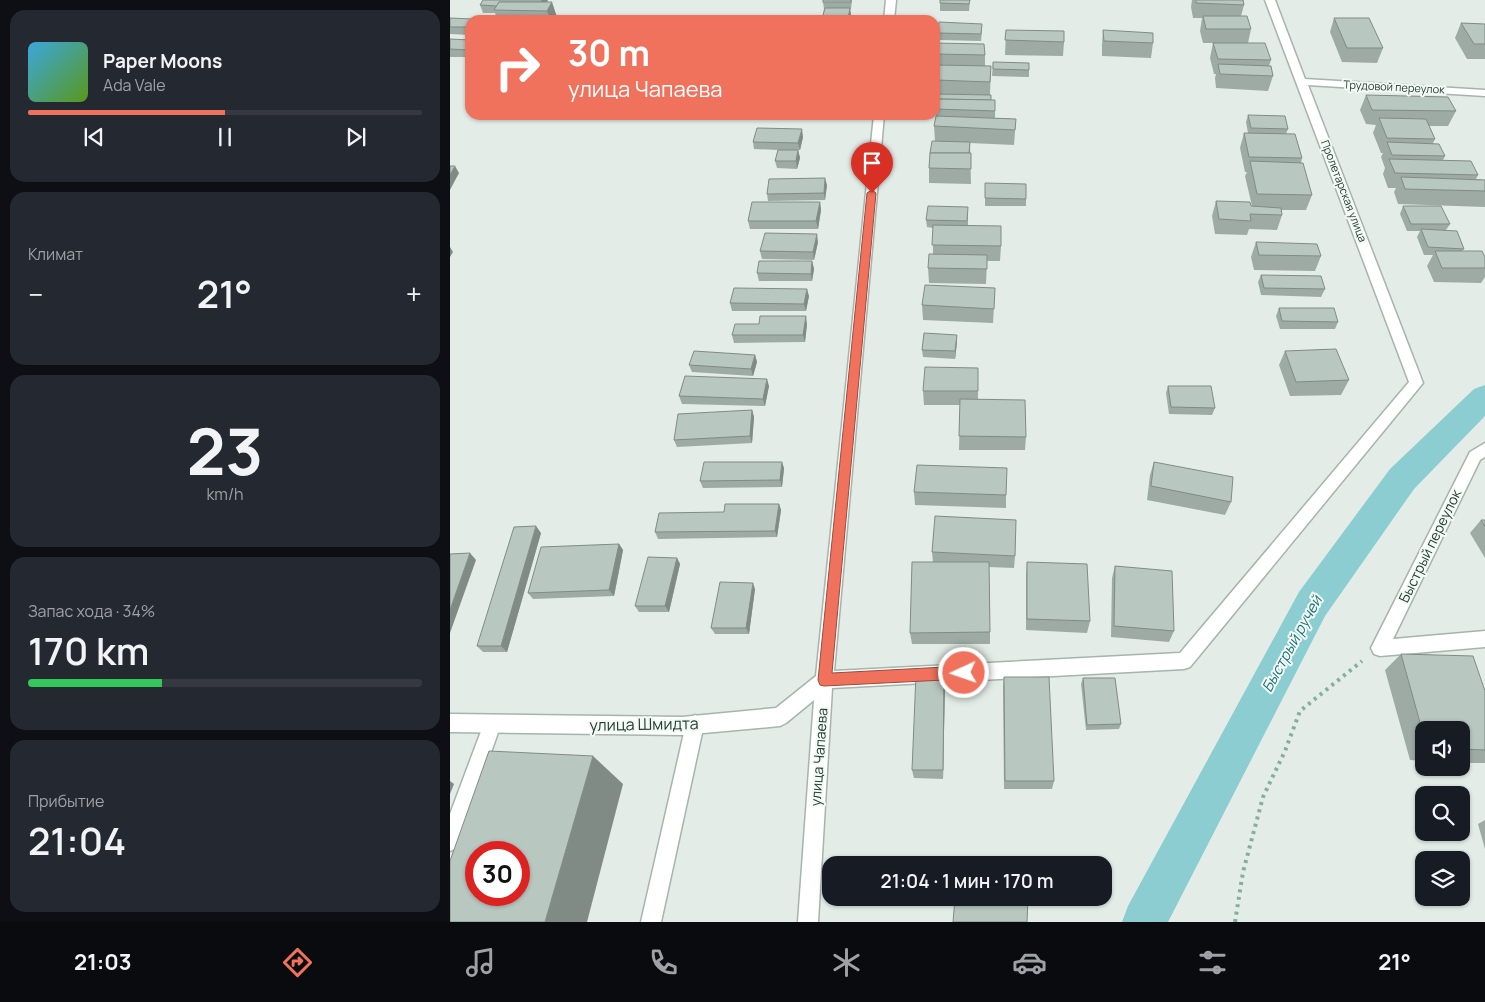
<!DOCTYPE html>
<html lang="ru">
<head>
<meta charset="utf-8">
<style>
	:root { --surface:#171b24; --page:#242831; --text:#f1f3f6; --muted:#9ea1a6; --line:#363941; --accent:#f0725d }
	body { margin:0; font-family:Manrope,sans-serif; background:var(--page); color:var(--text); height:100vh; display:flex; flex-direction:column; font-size:19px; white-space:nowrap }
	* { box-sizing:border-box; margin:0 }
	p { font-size:16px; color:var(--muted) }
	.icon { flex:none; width:28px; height:28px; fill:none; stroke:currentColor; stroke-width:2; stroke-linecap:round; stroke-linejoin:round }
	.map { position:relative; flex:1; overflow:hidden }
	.drawer { display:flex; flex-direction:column; gap:10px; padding:10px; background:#0d0f14; width:450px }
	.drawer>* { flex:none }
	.guide { position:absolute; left:15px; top:15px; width:475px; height:105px; border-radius:15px; box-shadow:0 1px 4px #0004; background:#f0725d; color:#fff; overflow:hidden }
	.controls { position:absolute; left:965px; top:721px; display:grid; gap:10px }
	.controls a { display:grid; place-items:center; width:55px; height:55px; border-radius:10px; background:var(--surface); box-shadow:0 1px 4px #0004; font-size:25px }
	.speed { position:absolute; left:15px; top:841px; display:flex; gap:10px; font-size:25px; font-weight:700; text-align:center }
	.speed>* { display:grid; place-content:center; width:65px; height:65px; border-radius:50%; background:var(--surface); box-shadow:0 1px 4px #0004; line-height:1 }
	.speed .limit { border:8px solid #d22; background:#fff; color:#111 }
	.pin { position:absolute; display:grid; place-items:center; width:42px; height:42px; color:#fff; margin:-51px -21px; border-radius:50% 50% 50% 0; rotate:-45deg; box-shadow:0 0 5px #0007 }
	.pin .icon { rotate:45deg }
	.me { position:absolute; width:55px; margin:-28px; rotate:267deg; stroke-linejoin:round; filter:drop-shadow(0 0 4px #0008) }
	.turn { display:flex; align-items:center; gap:18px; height:105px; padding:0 20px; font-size:22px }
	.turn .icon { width:65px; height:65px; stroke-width:2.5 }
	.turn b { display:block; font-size:35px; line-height:42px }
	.big { font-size:38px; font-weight:600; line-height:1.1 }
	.drawer .widget { flex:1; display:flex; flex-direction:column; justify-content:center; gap:8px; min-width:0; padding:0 18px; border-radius:15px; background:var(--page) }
	.drawer .dial { align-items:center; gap:0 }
	.dial b { font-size:65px; line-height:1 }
	.song { display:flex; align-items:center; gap:15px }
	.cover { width:60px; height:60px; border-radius:8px; background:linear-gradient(135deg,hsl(200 70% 55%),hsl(90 70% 35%)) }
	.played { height:5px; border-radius:2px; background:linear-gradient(90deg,var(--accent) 50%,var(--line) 50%) }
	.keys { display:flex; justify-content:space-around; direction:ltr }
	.heat { display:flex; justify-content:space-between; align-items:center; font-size:28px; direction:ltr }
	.charge { height:8px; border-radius:4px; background:linear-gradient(90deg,#34c759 34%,var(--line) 0) }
	.trip { position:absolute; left:372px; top:856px; width:290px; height:50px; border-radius:15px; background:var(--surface); box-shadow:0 1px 4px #0004; font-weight:600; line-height:50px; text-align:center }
	.dock { display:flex; height:80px; justify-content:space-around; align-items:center; background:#090b0e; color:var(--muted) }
	.dock .icon { width:35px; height:35px }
	.dock .selected { color:var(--accent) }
	.dock b { font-size:22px; color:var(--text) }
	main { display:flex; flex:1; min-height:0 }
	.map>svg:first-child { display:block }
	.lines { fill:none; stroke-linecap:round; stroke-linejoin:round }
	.canal { fill:#8bcdd1; fill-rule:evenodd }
	.lane-casing { stroke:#a6b4ad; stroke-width:3 }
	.street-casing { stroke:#a6b4ad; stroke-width:3 }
	.path { stroke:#83b09d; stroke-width:4; stroke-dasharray:3 4.5; stroke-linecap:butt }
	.lane { fill:#fff; fill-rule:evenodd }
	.street { fill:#fff; fill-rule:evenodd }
	.wall { fill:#9eaba5 }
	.shaded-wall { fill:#818b86 }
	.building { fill:#b8c7c0; stroke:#818b86; fill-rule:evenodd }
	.route { fill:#f0725d; stroke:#9c4a3c }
	.labels { text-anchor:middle; stroke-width:4; stroke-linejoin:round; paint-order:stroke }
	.far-street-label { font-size:11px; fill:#233d33; stroke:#f3f9f5 }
	.street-label { font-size:14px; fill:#233d33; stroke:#f3f9f5 }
	.water-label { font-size:15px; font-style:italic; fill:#1d7379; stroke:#f3f9f5 }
	.near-street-label { font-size:16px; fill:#233d33; stroke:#f3f9f5 }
</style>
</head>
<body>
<main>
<section class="drawer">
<div class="widget">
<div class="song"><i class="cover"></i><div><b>Paper Moons</b><p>Ada Vale</p></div></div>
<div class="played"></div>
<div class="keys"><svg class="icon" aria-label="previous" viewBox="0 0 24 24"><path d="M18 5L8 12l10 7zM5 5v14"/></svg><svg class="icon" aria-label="pause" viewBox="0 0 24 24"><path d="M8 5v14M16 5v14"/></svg><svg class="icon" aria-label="next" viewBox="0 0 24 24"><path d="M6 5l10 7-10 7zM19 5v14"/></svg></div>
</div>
<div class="widget"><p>Климат</p>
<div class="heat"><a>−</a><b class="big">21°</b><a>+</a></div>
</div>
<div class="widget dial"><b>23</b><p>km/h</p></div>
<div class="widget"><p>Запас хода · 34%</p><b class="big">170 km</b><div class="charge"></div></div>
<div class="widget"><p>Прибытие</p><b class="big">21:04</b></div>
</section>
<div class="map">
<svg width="1035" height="922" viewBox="0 0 1035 922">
	<rect width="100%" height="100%" fill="#e3ece7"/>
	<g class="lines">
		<polygon class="canal" points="1035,385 1035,416 964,489 875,616 718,922 672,922 678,906 849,592 940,469 1024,389"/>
		<defs>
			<g id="lane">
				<polygon points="42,715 48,718 51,724 10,841 7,848 0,851 0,814 36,718"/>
				<polygon points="245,715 251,718 254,724 211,922 191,922 236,724 239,718"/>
			</g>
			<g id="street">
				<polygon points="436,0 446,0 444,20 434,20"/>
				<polygon points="815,0 825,0 855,79 1035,90 1035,96 858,85 973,383 740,667 734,669 382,688 368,922 348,922 364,700 336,723 330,726 232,735 0,732 0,714 232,717 326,708 366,676 424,115 434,115 384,671 730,653 959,382"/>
				<polygon points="1035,443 1035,457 1030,460 943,639 1035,631 1035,647 930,656 924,654 921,648 924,642 1020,452"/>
			</g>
		</defs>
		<use href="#lane" class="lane-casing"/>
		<use href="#street" class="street-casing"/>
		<polyline class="path" points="785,922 793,872 813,797 835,751 850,711 912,661"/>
		<use href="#lane" class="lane"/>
		<use href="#street" class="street"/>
	</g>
	<g class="wall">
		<polygon points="402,0 401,9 400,9 401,15 400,20 372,20 374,9 373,2"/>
		<polygon points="520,0 519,11 490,11 490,3"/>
		<polygon points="742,0 793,0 794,5 791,16 801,29 798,43 821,60 819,66 823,76 818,91 766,88 765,78 766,74 764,74 760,58 763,43 753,43 750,31 752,18 743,18 741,7"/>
		<polygon points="97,2 107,17 106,20 48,20 45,13 33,13 30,5"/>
		<polygon points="0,18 20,20 20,35 0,34"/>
		<polygon points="884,18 933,48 927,63 892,62 880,32"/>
		<polygon points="1011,23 1035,24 1035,59 1017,59 1005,38"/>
		<polygon points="556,30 614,42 613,56 555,55"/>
		<polygon points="653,30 703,43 701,58 652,56 652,45"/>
		<polygon points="532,31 531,41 488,40 488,33"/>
		<polygon points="0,39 20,40 20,57 0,57"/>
		<polygon points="485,49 535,55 535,66 541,66 540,95 541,100 545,100 545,118 566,119 564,145 520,143 521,184 479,183 479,168 485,141 484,126 486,118 486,111 485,111 485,94 486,94 486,80 487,69 485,68"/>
		<polygon points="543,62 579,70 579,77 542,76"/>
		<polygon points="916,95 1006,111 998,126 979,126 985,139 983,143 995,156 993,160 1028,175 1026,179 1035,180 1035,207 948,204 944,192 946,188 938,188 933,174 935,168 931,157 933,153 931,153 923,133 926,125 916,124 910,110"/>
		<polygon points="352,115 388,115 387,120 353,120"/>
		<polygon points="798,115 838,129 836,134 852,158 851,163 862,195 856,210 831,210 832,215 827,230 799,229 797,235 765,234 762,216 766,201 802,206 795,176 797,172 795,172 790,148 794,133 798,133 796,122"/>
		<polygon points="353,137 350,150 348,150 350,158 347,169 327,168 325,161 328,150 304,149 303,142"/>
		<polygon points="535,183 576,199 576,206 535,206"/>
		<polygon points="377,185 375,200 318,201 317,194"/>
		<polygon points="370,202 371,210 368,229 300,229 298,221"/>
		<polygon points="953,206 1000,224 996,230 1014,249 1012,251 1035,257 1035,277 1031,283 984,282 977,266 983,255 974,255 967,237 970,231 957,231 950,214"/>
		<polygon points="518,214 518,225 551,246 550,261 537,261 536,284 479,283 478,268 483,254 483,228 477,227 476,220"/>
		<polygon points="368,242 364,260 312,259 310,251"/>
		<polygon points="806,242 871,256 865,271 804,270 801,257"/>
		<polygon points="362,261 364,269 362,281 309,281 307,273"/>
		<polygon points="811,275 875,289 871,297 811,295 808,282"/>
		<polygon points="545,288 543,323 473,320 472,305"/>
		<polygon points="359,296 356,311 282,311 280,303"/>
		<polygon points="829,308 888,322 885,329 830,329 826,316"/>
		<polygon points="309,324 357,324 355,342 284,343 282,335"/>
		<polygon points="507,342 505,359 473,357 472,350"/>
		<polygon points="835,351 899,380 891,395 840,396 829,365"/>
		<polygon points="305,355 307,362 303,376 242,372 239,365"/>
		<polygon points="528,368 528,399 576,437 575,450 509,450 510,405 474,405 473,391"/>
		<polygon points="319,386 315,406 232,404 229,396"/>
		<polygon points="718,386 765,408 762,415 719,414 716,393"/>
		<polygon points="302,410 304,417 302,443 227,447 224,440"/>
		<polygon points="704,462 781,502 775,515 697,500 700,475"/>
		<polygon points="334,468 332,487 253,488 250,481"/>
		<polygon points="464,492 556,495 556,508 465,505"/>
		<polygon points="329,504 331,510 327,537 208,539 205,532 274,512"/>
		<polygon points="1031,520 1035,520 1035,558 1020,533"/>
		<polygon points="91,533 57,652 33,652 27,646"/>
		<polygon points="169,544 173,550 164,596 83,599 78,593"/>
		<polygon points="482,552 565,556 564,568 539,567 540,632 540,644 462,644 460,633 483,562"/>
		<polygon points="227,558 230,564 219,612 189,612 185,606"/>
		<polygon points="577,562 640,621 637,633 576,630 576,574"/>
		<polygon points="665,566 724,631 719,642 661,637 662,578"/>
		<polygon points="305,589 299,634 265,634 261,628"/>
		<polygon points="951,654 1035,691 1035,763 1011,763 1011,730 974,730 974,761 960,760 935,670"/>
		<polygon points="494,674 495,684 493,779 464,778 462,770"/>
		<polygon points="554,677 604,781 602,789 554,789 553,687"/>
		<polygon points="633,678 671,724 669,729 636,730 631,684"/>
		<polygon points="1035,820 1035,849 1028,824"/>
	</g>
	<g class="shaded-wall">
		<polygon points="92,0 98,0 93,11 89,6"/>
		<polygon points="102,2 107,17 106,20 101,20 97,11"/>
		<polygon points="400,8 401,15 400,20 398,20"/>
		<polygon points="352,129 353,137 350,150 348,143"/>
		<polygon points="348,150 350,158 347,169 346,161"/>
		<polygon points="5,166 9,173 0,190 0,175"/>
		<polygon points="375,178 377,185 375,200 374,193"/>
		<polygon points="370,202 371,210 368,229 366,221"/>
		<polygon points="367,234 368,242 364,260 363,252"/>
		<polygon points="0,247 3,252 0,257"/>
		<polygon points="362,261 364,269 362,281 361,274"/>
		<polygon points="357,289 359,296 356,311 354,304"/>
		<polygon points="356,316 357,324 355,342 353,335"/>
		<polygon points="507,335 507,342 505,359 505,351"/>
		<polygon points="305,355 307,362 303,376 301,369"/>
		<polygon points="317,379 319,386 315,406 313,399"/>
		<polygon points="302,410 304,417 302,443 300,436"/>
		<polygon points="332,462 334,468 332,487 330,480"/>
		<polygon points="329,504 331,510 327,537 325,531"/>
		<polygon points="86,526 91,533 57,652 51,646"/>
		<polygon points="169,544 173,550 164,596 159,590"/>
		<polygon points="20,553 26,560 0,633 0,610"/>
		<polygon points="227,558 230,564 219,612 215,606"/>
		<polygon points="303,583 305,589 299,634 296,628"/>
		<polygon points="494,674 495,684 493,779 493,770"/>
		<polygon points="143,756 173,784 137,922 95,922"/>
		<polygon points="0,781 4,784 0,794"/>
	</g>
	<g class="building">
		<polygon points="33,0 92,0 91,2 49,2 47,6 30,5"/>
		<rect x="373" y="0" width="28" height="2"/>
		<polygon points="490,0 520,0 519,4 490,3"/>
		<polygon points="746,0 793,0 794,5 746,3"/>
		<polygon points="49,2 102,2 97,11 44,10"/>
		<polygon points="375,8 400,8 398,19 372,19"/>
		<polygon points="753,16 797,16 801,29 756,29"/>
		<polygon points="0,18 45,20 20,20 20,27 0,27"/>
		<polygon points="884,18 919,18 933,48 897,48"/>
		<polygon points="489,22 532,24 531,34 488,33"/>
		<polygon points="1011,23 1035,24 1035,44 1024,44"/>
		<polygon points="556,30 614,31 614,42 555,40"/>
		<polygon points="653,30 703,33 703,43 654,41"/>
		<polygon points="0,39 20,40 20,49 19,50 0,49"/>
		<polygon points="485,43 534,44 535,55 485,54"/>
		<polygon points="763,43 815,43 821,60 768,59"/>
		<polygon points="543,62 579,63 579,70 543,69"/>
		<polygon points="768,64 821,66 823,76 770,74"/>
		<polygon points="488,65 541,66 540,82 486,80"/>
		<polygon points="485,94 541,95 541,100 487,99 486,103 485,103"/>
		<polygon points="916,95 998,97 1006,111 922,110"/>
		<polygon points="487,99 545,100 545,111 486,109"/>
		<polygon points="798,115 835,116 838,129 801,128"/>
		<polygon points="486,116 566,119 565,130 484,126"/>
		<polygon points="929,118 976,119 985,139 937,138"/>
		<polygon points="307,128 352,129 348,143 303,142"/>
		<polygon points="794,133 845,134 852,158 799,157"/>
		<polygon points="482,141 520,142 519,153 480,153"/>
		<polygon points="937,142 989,144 995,156 942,155"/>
		<polygon points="328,150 348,150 346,161 325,161"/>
		<polygon points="480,153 521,153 521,169 479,168"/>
		<polygon points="939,159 1021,161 1028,175 945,173"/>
		<polygon points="800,161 853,163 862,195 807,194"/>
		<polygon points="0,166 5,166 0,175"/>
		<polygon points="951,177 1035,180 1035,191 955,189"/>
		<polygon points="375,178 374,193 317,194 319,179"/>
		<polygon points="535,183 576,184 576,199 535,198"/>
		<polygon points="766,201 800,202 801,206 831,208 832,215 800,214 801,221 769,219"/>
		<polygon points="302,202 370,202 366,221 298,221"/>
		<polygon points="478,206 518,207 517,221 476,220"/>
		<polygon points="953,206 991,206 1000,224 961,224"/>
		<polygon points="483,225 551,226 551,246 482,245"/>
		<polygon points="971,229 1007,231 1014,249 978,247"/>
		<polygon points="315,233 367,234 363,252 310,251"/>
		<polygon points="806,242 867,244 871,256 809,255"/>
		<polygon points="985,251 1032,251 1035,257 1035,268 992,268"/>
		<polygon points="479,254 537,255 537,269 478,268"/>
		<polygon points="309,261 362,261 361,274 307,273"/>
		<polygon points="811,275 871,276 875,289 814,288"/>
		<polygon points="475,285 545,288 544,309 472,305"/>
		<polygon points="284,288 357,289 354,304 280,303"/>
		<polygon points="829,308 884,308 888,322 832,321"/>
		<polygon points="310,316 356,316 353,335 282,335 285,324 309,324"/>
		<polygon points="474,333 507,335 505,351 472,350"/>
		<polygon points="886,349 899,380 846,382 835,351"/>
		<polygon points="244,351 305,355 301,369 239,365"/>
		<polygon points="475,367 528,368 528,391 473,391"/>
		<polygon points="235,376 317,379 313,399 229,396"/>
		<polygon points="718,386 761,386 765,408 721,407"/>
		<polygon points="510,399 575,400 576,437 509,436"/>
		<polygon points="302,410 300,436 224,440 228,414"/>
		<polygon points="254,462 332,462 330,480 250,481"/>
		<polygon points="704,462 783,477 781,502 701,486"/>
		<polygon points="467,465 557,468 556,495 464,492"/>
		<polygon points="275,504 329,504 325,531 205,532 209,513 274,512"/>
		<polygon points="485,516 566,520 565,556 482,552"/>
		<polygon points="1031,520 1035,520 1035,526"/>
		<polygon points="86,526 51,646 27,646 64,527"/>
		<polygon points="169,544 159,590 78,593 91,547"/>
		<polygon points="20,553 0,610 0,554"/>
		<polygon points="198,557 227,558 215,606 185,606"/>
		<polygon points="462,562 539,562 540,632 460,633"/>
		<polygon points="577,562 637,564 640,621 577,619"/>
		<polygon points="665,566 722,571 724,631 664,626"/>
		<polygon points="270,582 303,583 296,628 261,628"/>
		<polygon points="951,654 1023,656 1035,691 1035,750 1011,749 1011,730 974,730 974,737"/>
		<polygon points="466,674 494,674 493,770 462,770"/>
		<polygon points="554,677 599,677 604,781 555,781"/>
		<polygon points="633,678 665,678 671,724 637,725"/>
		<path d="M39,751L143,756L95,922H0V861ZM26,852H69V895H26Z"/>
		<polygon points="505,898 578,898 577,922 503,922"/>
	</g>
	<polygon class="route" points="422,190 426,193 382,673 514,666 519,668 521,673 519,677 514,679 374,686 370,685 368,680 417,193"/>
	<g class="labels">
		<g class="far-street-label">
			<text transform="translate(944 87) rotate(3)" y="4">Трудовой переулок</text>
			<text transform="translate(894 191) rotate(69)" y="4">Пролетарская улица</text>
		</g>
		<g class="street-label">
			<text transform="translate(980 546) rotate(-64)" y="5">Быстрый переулок</text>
			<text transform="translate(369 757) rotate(-86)" y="5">улица Чапаева</text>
		</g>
		<g class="water-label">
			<text transform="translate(842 644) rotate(-61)" y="5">Быстрый ручей</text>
		</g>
		<g class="near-street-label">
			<text transform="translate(194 724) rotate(-1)" y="6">улица Шмидта</text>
		</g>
	</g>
</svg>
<div class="controls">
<a><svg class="icon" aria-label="sound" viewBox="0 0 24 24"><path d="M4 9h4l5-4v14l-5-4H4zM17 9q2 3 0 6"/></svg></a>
<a><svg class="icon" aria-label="search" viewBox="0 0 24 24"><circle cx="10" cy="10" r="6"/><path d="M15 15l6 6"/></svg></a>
<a><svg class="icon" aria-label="layers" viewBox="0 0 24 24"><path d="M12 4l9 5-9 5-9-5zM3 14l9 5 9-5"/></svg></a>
</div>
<div class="speed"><div class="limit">30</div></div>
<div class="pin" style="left:422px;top:193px;background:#d93025"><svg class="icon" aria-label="arrive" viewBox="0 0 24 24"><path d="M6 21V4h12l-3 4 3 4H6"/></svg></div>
<svg class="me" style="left:514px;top:673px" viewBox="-20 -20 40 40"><circle r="17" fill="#f0725d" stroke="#fff" stroke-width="3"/><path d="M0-11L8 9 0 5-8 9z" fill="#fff"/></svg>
<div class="trip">21:04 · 1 мин · 170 m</div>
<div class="guide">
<div class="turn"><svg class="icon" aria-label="right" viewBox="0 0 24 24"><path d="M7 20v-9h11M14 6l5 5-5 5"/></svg><div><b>30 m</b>улица Чапаева</div></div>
</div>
</div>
</main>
<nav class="dock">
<b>21:03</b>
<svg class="icon selected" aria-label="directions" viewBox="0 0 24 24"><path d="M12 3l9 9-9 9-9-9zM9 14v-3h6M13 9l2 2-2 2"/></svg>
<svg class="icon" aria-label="music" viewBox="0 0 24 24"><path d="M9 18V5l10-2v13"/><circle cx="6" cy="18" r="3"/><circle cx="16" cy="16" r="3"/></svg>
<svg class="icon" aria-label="phone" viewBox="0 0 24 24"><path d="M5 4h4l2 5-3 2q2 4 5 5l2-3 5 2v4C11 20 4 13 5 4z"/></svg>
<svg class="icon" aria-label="climate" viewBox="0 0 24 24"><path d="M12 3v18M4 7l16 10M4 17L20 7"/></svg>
<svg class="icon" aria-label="car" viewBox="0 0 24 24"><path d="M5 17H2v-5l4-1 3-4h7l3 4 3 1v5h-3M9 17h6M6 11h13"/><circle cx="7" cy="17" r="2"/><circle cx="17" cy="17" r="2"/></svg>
<svg class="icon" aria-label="filters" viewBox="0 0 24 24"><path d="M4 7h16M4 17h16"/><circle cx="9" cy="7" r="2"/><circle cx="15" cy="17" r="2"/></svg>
<b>21°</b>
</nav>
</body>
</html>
